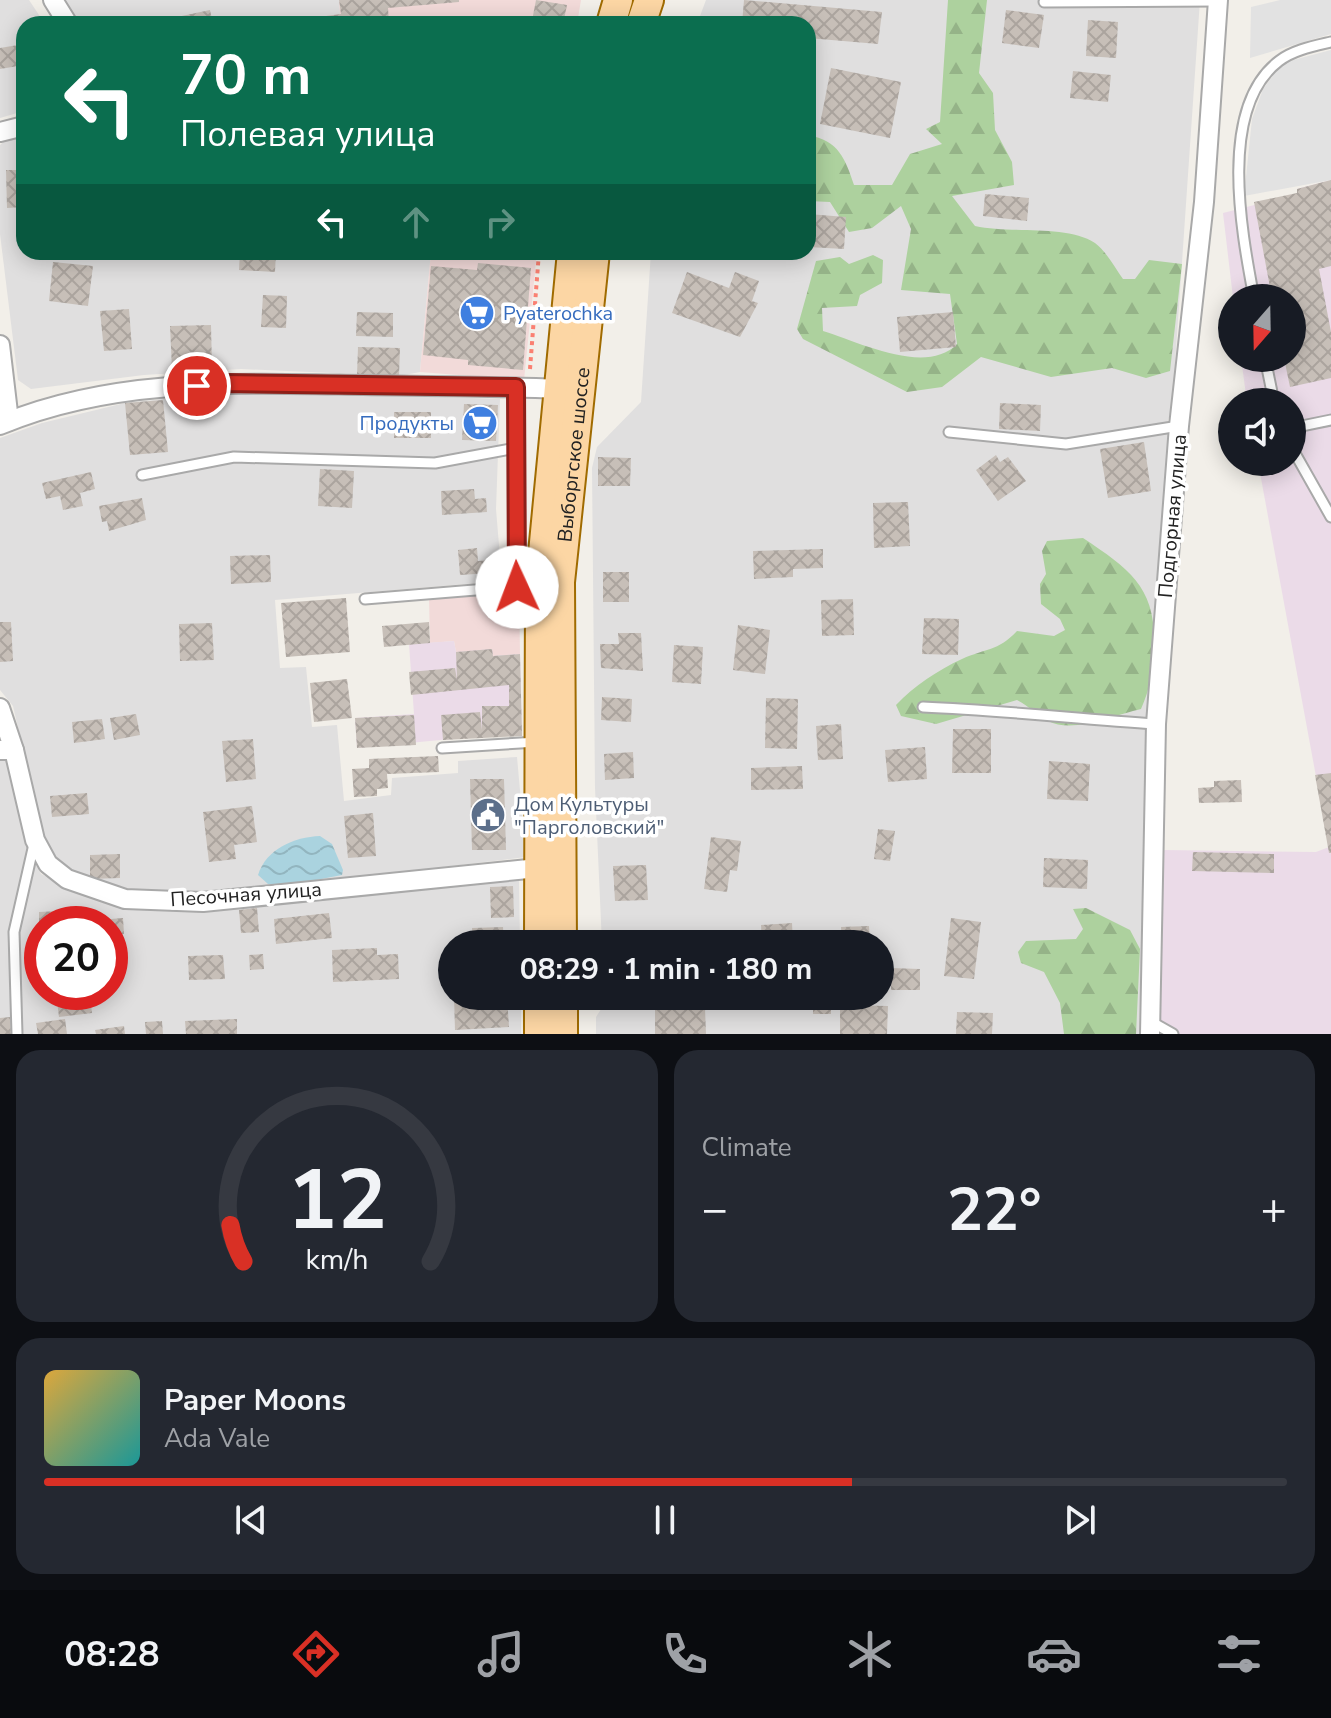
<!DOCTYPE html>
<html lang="en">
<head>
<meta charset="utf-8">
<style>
	:root { --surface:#171b24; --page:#242831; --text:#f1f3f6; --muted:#9ea1a6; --line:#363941; --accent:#d93025 }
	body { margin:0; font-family:"Nunito Sans",sans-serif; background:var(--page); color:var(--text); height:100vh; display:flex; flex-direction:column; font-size:30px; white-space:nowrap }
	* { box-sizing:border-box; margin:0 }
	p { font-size:26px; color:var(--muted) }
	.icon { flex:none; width:44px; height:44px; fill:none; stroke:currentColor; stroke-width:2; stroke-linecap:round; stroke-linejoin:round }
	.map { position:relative; height:1034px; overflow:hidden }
	.sheet { display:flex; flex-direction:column; gap:16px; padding:16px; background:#0d0f14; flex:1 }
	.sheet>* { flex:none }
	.top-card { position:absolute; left:16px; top:16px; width:800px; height:244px; border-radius:24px; box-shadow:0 4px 20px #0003; background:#0b6e4f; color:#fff; overflow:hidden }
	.needle { width:52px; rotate:200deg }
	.controls { position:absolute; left:1218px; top:284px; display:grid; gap:16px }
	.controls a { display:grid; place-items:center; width:88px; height:88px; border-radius:50%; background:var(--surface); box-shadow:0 4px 20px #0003; font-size:40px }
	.speed { position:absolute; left:24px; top:906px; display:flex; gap:16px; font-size:40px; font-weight:700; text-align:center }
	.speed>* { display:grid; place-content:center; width:104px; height:104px; border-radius:50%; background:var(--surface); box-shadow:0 4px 20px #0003; line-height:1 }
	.speed .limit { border:12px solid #d22; background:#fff; color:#111 }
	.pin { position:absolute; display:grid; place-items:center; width:68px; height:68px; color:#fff; margin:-34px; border:4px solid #fff; border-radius:50%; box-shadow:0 2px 8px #0007 }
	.me { position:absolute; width:88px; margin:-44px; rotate:358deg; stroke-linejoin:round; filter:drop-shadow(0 0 6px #0008) }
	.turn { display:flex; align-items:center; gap:28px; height:168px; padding:0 32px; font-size:36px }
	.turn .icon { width:104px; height:104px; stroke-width:2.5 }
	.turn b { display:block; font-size:56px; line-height:68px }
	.lanes { display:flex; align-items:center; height:76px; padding:0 32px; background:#0003; justify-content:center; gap:40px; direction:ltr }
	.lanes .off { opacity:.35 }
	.big { font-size:60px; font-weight:700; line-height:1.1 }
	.sheet .widget { flex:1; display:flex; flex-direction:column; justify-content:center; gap:12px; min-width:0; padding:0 28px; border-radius:24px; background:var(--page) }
	.sheet .dial { align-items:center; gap:0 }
	.dial svg { height:208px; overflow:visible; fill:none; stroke:var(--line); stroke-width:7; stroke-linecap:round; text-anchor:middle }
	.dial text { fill:var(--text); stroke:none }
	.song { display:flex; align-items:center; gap:24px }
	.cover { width:96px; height:96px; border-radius:12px; background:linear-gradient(135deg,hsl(40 70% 55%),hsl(180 70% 35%)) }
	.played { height:8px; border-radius:4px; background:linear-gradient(90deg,var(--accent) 65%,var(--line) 65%) }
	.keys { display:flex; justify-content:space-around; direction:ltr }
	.heat { display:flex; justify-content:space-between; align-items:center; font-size:44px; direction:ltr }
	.sheet .tiles { flex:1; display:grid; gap:16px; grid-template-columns:1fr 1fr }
	.widget:last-child { grid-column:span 2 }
	.trip { position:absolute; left:438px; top:930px; width:456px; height:80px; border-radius:40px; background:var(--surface); box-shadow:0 4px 20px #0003; font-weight:700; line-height:80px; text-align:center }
	.tabs { display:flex; height:128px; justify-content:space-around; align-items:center; background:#090b0e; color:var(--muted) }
	.tabs .icon { width:56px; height:56px }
	.tabs .active { color:var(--accent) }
	.tabs b { font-size:36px; color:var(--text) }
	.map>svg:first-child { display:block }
	.residential { fill:#e0dfdf; fill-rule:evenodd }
	.commercial { fill:#f2dad9 }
	.industrial { fill:#ebdbe8 }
	.forest { fill:url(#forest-firs) }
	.parking { fill:#e2e2e2 }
	.water { fill:url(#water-waves) }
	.building { fill:url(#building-cross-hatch) }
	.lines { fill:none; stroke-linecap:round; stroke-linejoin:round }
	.lane-casing { stroke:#a9a9a9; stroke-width:13 }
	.street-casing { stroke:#a9a9a9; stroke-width:22 }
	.primary-casing { stroke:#a06b00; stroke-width:32 }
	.path { stroke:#fa8072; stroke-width:4; stroke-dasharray:4 4; stroke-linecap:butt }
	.lane { stroke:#fff; stroke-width:9 }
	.street { stroke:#fff; stroke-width:18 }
	.primary { stroke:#fcd6a4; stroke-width:28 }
	.route-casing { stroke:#8d1f18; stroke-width:20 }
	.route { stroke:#d93025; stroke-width:14 }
	.labels { text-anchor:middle; stroke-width:7; stroke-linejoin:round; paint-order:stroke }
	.shop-label { font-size:20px; fill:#366cbe; stroke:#fff; text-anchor:start }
	.street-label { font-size:20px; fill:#222; stroke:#fff }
	.service-label { font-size:20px; fill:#4e5e75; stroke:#fff; text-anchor:start }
</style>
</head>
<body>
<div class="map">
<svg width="1331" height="1034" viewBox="0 0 1331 1034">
	<defs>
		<pattern id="forest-firs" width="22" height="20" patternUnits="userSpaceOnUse" patternTransform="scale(2)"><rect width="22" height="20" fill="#add19e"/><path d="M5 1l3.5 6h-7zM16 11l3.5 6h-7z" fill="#95b388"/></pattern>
		<pattern id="water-waves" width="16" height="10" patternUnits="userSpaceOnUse" patternTransform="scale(2)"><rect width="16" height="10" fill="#aad3df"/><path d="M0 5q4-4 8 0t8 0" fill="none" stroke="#92b5bf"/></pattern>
		<pattern id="building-cross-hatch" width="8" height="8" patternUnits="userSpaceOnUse" patternTransform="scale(2)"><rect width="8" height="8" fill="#c7bfb8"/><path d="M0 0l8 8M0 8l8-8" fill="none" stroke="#aba49e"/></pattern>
	</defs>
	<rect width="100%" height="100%" fill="#f2efe9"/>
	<g class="residential">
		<polygon points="0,0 29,0 45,24 24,24 24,111 0,118"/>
		<polygon points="60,0 339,0 341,14 326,24 73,24"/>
		<polygon points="706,0 1200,0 1172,408 1165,429 1171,437 1143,890 1139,1034 596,1034 596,1017 605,1003 605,996 880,996 880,944 602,944 595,788 592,468 597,447 641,402 651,252 808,252 808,24 697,24"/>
		<polygon points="24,135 24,252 431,252 420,372 399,376 241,369 144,375 31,389 18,380 0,234 0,145 9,137"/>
		<polygon points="248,390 500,399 496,509 502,581 275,600 280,668 306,667 312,727 337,725 344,801 391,795 392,778 458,773 458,761 517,757 526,857 212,895 114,888 70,871 45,846 13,706 0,690 0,438 42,423 125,403"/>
		<path d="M0,733L24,838L41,874L90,897L143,908L207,912L519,880L520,944H452V996H521V1034H0ZM42,924H110V992H42Z"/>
	</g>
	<g class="commercial">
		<polygon points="339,0 581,0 577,24 326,24 326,16 340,14"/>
		<polygon points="431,252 537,252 524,380 420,372"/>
		<polygon points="519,591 520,654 493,656 456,652 454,641 430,643 429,597"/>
	</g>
	<g class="industrial">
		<polygon points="1331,180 1331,1034 1156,1034 1163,850 1316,852 1329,847 1258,462 1292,462 1292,402 1247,402 1241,358 1292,358 1292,298 1233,298 1223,213 1297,194 1297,189"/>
		<polygon points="454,641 456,652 492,649 493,656 520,654 522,736 482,736 357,748 355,718 414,714 409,644"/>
	</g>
	<g class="forest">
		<path d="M948,0H987L979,73L993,93L995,130L1012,162L1014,185L952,196L975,226C1010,234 1066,224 1095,243C1106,251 1115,268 1123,279H1135L1149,260L1182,264L1170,371L1146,378L1112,368L1051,377L981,357L942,387L907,392L803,339L797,329L816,261L840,257L849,264L873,255L883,260L882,283L860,295L857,306L822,308L823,331C859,342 926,376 957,344L950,294L901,290L911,229L901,206L872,228L849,232L830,202L808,201V135C839,141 845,158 854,185H892L910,154L942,144L926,129L940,122Z"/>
		<path d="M1083,538C1131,570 1157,588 1154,650C1153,673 1150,688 1141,709C1114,715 1073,734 1048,721C1039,717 1029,706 1017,700L936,724L901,716L896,705C914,686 938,670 962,659C986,648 997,652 1017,631L1054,636L1065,630L1060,619L1041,604L1040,584L1046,574L1042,551L1047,541Z"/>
		<polygon points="1086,908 1130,930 1140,949 1136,1034 1064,1034 1060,1003 1044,972 1021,963 1018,952 1026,941 1076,939 1083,929 1073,909"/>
	</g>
	<g class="parking">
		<polygon points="1280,0 1331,0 1331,34 1250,58 1251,7"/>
		<polygon points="1331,50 1331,180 1244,196 1252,119 1263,89 1282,63"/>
	</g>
	<path class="water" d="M320,836L332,844L343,870L342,875L295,884H268L258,875C266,849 294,837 320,836Z"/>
	<g class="building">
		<polygon points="339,0 459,0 459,2 388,8 389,24 326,24 326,16 341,14"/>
		<polygon points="536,0 567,5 563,24 532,21"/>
		<polygon points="744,0 882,12 878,44 808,38 808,24 742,24"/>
		<polygon points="210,10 213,24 179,24 177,17"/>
		<polygon points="1006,10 1044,15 1039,48 1002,43"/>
		<polygon points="1088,20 1118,22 1116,58 1086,56"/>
		<polygon points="24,44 24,65 0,69 0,48"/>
		<polygon points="831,68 901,82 890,138 820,124"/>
		<polygon points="1073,71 1111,75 1108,102 1070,98"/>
		<polygon points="6,170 24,170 24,207 7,208"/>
		<polygon points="1331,180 1331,266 1319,269 1331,332 1331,378 1290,387 1284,358 1292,358 1292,298 1272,298 1254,202 1297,193 1297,189"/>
		<polygon points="985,194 1029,198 1027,221 983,216"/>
		<polygon points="808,214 846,217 844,249 808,247"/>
		<polygon points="240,252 276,252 275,272 239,270"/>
		<polygon points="53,262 93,266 88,306 49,301"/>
		<polygon points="478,263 531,268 523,370 468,365 468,360 423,355 431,266 477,270"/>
		<polygon points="687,272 729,288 735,272 759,281 752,301 758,303 740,337 672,313"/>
		<polygon points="263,295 287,296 286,328 261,327"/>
		<polygon points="129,309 132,349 104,351 100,311"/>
		<polygon points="357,312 393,313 393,337 356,336"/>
		<polygon points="953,312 956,347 900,352 897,317"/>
		<polygon points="211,325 212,367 172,369 170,326"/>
		<polygon points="358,347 400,348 399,376 357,375"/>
		<polygon points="163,400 168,452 130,455 125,403"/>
		<polygon points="1000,403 1041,405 1040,431 999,429"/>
		<polygon points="464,404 498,405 496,441 462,440"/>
		<rect x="394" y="412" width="37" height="26"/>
		<polygon points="1144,442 1151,491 1108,498 1100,449"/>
		<polygon points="996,455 1000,462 1008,457 1026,481 998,501 976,470"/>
		<polygon points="598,457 631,458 630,486 598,486"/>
		<polygon points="320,469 354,471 352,508 318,506"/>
		<polygon points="91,472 95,489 80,493 83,506 63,510 60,496 46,499 42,483"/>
		<polygon points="474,489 475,499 486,498 487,512 442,515 441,491"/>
		<polygon points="142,498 146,520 109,531 107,521 102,522 99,506"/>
		<polygon points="908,502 910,546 874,548 873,503"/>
		<polygon points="477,548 478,561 490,560 491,573 460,575 458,550"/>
		<polygon points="823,549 823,568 793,569 793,577 754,579 753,551"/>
		<polygon points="270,555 271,582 231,584 230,556"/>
		<rect x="603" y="572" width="26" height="30"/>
		<polygon points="346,598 350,652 286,657 281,603"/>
		<polygon points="853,599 854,635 822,636 821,600"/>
		<polygon points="924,618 959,619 958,655 922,654"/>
		<polygon points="0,622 11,622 13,661 0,662"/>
		<polygon points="429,622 430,643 384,647 382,626"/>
		<polygon points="212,623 214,660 180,661 179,624"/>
		<polygon points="738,625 770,630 765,674 733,670"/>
		<polygon points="618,633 641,633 643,671 601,668 600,644 619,644"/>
		<polygon points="674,645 703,647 701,684 672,682"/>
		<polygon points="492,649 493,656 520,654 522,736 443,740 441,715 480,712 482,730 482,706 509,706 509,685 411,695 409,672 455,668 457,680 456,652"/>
		<polygon points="347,679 352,718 314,722 310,683"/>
		<polygon points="602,697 632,699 631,722 601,720"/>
		<polygon points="766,698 798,699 797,749 765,748"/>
		<polygon points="136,714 140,735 114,740 110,718"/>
		<polygon points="414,715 416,745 357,748 355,718"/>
		<polygon points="102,719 105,739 74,743 72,722"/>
		<polygon points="841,724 843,759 818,760 816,726"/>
		<polygon points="953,729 991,729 991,773 952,773"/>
		<polygon points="253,739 256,779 226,782 222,741"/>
		<polygon points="925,747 927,779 888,782 885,750"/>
		<polygon points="633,752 634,778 605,780 604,754"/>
		<polygon points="438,756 439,772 387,774 388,788 377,789 377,796 354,797 352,769 369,768 369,759"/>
		<polygon points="1049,761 1090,764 1088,801 1047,799"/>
		<polygon points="802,766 803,789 751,790 751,768"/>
		<polygon points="1331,773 1331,853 1329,853 1315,775"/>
		<polygon points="470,779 504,779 506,850 472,850"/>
		<polygon points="1241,780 1242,802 1199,803 1198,788 1214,787 1214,781"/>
		<polygon points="87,793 89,814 52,817 50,796"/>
		<polygon points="252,806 257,842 234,845 236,859 209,862 203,812"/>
		<polygon points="373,813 376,856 348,858 344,816"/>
		<polygon points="878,829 895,831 890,861 874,859"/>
		<polygon points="711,837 741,841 737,871 730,870 727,892 704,889"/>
		<polygon points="1193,852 1274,854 1274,873 1192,871"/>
		<polygon points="120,854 120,878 90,879 90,855"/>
		<polygon points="1044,858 1088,860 1087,889 1043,887"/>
		<polygon points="646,865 648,900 615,901 613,866"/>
		<polygon points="513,886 514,917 491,918 490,887"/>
		<polygon points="257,908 259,932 241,933 239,910"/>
		<polygon points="78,910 79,924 42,924 39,942 39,912"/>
		<polygon points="329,913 332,938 276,944 274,919"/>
		<polygon points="123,918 124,934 110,935 110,924 88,924 88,921"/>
		<polygon points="951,918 981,922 974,979 944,976"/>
		<polygon points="792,923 793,944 762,944 761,925"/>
		<polygon points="869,926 870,944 842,944 841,927"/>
		<polygon points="503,927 504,944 473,944 472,928"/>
		<polygon points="377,948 377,955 398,954 399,979 333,982 332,950"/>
		<polygon points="263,954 264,969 250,970 249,955"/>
		<polygon points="223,955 225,979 189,980 188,956"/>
		<polygon points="891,968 920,969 920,990 891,990"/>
		<polygon points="454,996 507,996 509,1027 455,1030"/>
		<polygon points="90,997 92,1013 59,1017 57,1001"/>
		<rect x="813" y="1002" width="18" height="12"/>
		<polygon points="840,1005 888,1006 887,1034 840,1034"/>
		<polygon points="705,1008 706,1034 655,1034 655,1009"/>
		<polygon points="957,1012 993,1013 992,1034 956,1034"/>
		<polygon points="10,1017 11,1034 0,1034 0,1018"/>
		<polygon points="65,1019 67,1034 38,1034 36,1023"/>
		<polygon points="237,1019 237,1034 186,1034 185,1021"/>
		<polygon points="162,1021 163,1034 146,1034 145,1022"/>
		<polygon points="124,1026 125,1034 96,1034 95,1030"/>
	</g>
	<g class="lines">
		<defs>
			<g id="lane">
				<polyline points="1044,2 1218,1"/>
				<path d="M1254,298C1242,234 1217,108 1279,61C1293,50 1314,46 1331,42"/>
				<polyline points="1265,358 1274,402"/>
				<polyline points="516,387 517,587"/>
				<polyline points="1292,428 1331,420"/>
				<polyline points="949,432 1066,444 1179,426"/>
				<polyline points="1292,448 1331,517"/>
				<polyline points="142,475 234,457 435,463 516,448"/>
				<polyline points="365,599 536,585"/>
				<path d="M923,707C1001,710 1078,719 1156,724"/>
				<polyline points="442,748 537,742"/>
				<polyline points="1150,1021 1173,1034"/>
				<polyline points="17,1034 14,932 34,844"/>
			</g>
			<g id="street">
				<polyline points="53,0 68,24"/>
				<polyline points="0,132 24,126"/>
				<polyline points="0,345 9,421"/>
				<path d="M0,425C113,377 243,383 363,385C428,386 494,386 559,389"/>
				<polyline points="0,708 14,750"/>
				<polyline points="0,750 14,750 35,840 48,864 67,879 125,899 203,902 538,868"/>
				<polyline points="1150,1034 1156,724 1179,426 1204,202 1218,0"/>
			</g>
			<g id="primary">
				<polyline points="611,24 618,0"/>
				<polyline points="641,24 649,0"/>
				<polyline points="539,944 540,584 572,252"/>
				<path id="s1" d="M562,944L560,582L595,252"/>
				<polyline points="539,996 539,1034"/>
				<polyline points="563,996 563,1034"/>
			</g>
		</defs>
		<use href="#lane" class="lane-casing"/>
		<use href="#street" class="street-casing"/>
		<use href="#primary" class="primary-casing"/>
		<polyline class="path" points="530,369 539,252"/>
		<use href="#lane" class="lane"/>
		<use href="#street" class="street"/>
		<use href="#primary" class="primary"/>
	</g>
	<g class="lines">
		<defs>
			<polyline id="route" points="197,386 224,383 516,387 517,587"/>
		</defs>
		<use href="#route" class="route-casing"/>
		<use href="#route" class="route"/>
	</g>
	<defs>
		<symbol id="supermarket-disc" viewBox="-11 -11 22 22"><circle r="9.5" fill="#3f7fe0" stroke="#fff"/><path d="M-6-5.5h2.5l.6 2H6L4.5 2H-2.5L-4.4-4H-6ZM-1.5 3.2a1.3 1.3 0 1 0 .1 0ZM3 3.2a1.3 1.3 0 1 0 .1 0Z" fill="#fff"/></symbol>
		<symbol id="civic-disc" viewBox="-11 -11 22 22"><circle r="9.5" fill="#5c6f8a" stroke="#fff"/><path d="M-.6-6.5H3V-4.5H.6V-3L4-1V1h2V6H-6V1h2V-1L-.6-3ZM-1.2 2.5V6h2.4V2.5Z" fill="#fff"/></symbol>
	</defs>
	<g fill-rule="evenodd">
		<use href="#supermarket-disc" x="457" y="293" width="40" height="40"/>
		<use href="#supermarket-disc" x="460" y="403" width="40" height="40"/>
		<use href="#civic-disc" x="468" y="795" width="40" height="40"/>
	</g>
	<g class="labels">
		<g class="shop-label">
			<text x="503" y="320">Pyaterochka</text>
			<text x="454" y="430" text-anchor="end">Продукты</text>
		</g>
		<g class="street-label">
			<text dy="7" stroke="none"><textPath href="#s1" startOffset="490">Выборгское шоссе</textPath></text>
			<text transform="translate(1172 516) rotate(-85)" y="7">Подгорная улица</text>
			<text transform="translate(246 894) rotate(-4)" y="7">Песочная улица</text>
		</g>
		<g class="service-label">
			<text x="514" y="811">Дом Культуры<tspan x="514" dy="23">"Парголовский"</tspan></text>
		</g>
	</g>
</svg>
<div class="controls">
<a><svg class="needle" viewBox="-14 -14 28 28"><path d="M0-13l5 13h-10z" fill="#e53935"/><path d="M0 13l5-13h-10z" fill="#9ea1a6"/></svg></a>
<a><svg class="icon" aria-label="sound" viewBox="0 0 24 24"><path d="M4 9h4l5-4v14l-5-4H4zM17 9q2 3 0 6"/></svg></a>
</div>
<div class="speed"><div class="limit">20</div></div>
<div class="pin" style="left:197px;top:386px;background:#d93025"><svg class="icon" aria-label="arrive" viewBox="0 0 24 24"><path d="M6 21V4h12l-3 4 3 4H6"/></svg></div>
<svg class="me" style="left:517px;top:587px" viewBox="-20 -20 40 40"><circle r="19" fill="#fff"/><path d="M0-13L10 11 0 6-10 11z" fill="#d93025"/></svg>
<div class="trip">08:29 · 1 min · 180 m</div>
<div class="top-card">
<div class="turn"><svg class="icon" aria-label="left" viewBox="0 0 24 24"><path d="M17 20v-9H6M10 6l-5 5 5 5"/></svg><div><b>70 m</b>Полевая улица</div></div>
<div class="lanes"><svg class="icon" aria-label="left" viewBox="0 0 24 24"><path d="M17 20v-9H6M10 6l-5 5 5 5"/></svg><svg class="icon off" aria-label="ahead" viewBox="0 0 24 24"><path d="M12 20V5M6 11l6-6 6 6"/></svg><svg class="icon off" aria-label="right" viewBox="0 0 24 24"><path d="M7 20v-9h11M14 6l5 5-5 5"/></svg></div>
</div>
</div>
<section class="sheet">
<div class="tiles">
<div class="widget dial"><svg viewBox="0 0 100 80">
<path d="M14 69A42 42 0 1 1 86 69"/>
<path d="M14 69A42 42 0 0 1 9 55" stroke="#d93025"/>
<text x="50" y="56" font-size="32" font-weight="700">12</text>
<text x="50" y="72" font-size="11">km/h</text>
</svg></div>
<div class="widget"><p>Climate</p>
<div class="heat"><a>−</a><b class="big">22°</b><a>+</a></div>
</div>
<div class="widget">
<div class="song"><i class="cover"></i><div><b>Paper Moons</b><p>Ada Vale</p></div></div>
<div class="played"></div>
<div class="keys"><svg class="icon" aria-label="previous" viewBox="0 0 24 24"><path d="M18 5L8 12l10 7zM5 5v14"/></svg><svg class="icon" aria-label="pause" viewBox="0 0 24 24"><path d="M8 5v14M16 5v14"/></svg><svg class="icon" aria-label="next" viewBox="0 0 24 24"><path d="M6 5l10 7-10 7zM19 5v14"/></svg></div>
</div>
</div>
</section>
<nav class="tabs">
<b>08:28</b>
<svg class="icon active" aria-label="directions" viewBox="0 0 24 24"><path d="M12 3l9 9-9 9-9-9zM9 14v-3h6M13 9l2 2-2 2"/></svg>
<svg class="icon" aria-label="music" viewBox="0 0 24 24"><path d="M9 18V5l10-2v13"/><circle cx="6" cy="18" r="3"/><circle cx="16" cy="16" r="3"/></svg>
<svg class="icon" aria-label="phone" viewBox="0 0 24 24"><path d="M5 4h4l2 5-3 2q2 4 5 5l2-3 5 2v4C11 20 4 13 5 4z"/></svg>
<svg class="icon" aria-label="climate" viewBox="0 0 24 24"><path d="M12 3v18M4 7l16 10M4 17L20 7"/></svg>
<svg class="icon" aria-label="car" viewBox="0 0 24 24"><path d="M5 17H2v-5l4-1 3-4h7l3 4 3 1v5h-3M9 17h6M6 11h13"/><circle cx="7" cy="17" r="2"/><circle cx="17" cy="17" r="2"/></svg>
<svg class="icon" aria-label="filters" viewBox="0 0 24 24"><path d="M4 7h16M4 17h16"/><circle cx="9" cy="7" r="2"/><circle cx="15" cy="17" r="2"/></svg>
</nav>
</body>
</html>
